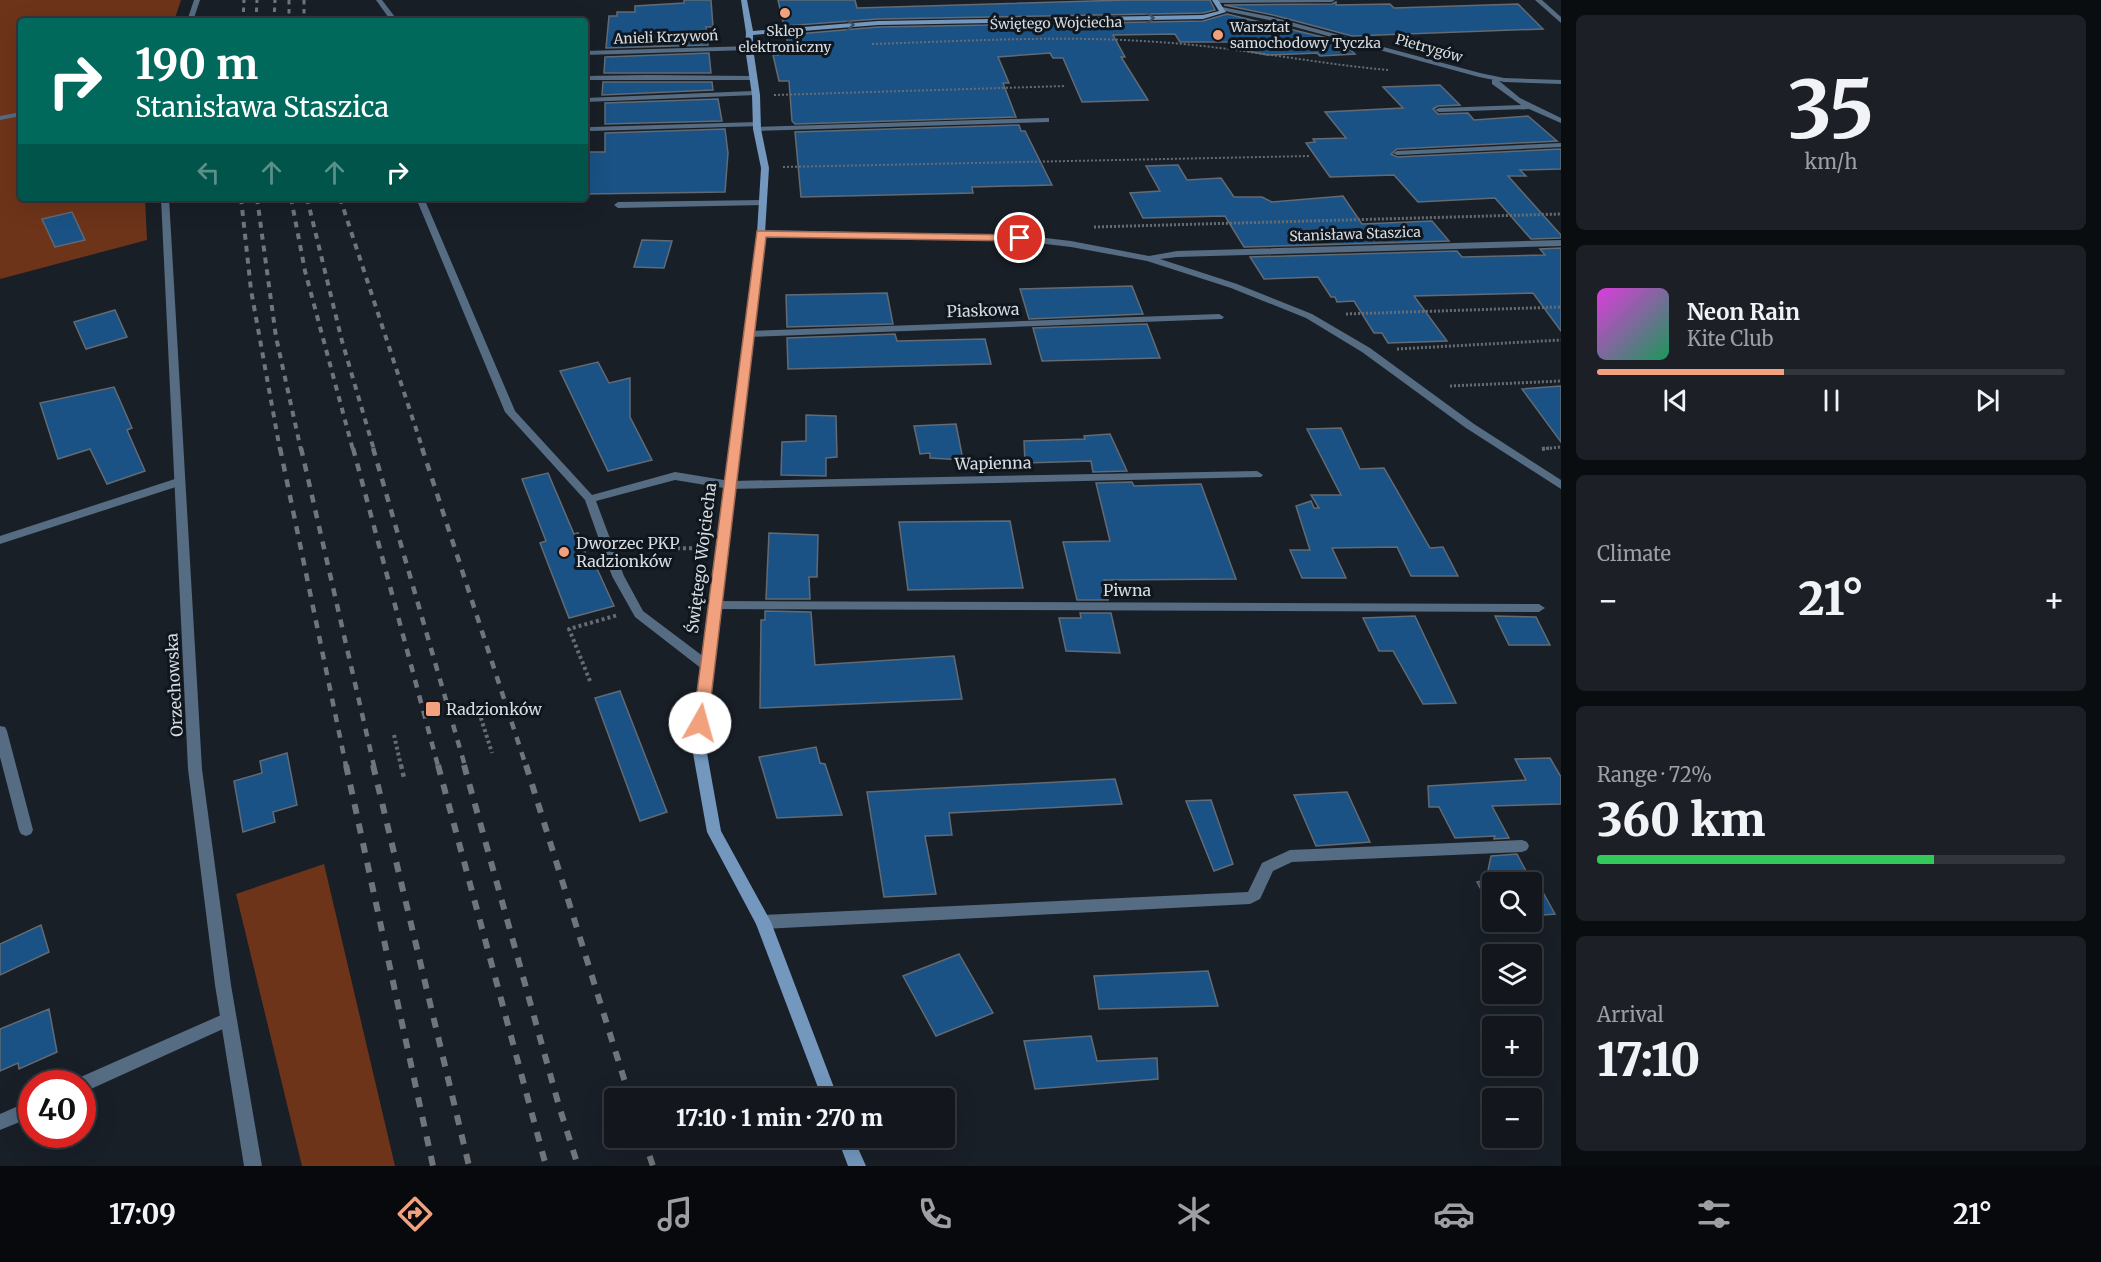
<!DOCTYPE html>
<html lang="en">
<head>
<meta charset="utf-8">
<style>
	:root { --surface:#13171d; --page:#1c2026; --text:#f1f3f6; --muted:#9d9fa4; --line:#32363b; --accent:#f2a17e }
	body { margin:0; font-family:Merriweather,serif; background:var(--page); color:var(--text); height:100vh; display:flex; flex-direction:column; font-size:22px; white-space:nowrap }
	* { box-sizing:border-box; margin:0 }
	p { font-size:20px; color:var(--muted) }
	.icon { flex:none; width:33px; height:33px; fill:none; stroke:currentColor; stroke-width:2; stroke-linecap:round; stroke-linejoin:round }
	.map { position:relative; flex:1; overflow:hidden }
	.sheet { display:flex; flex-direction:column; gap:15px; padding:15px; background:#0a0d10; width:540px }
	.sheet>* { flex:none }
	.hud { position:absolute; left:18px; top:18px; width:570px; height:183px; border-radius:6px; box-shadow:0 6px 24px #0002,0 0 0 2px var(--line); background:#00695c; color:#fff; overflow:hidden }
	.buttons { position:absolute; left:1482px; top:872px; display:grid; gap:12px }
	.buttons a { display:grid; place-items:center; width:60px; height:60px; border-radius:6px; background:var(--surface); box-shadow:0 6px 24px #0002,0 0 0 2px var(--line); font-size:30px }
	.speed { position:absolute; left:18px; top:1070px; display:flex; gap:12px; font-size:30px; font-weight:700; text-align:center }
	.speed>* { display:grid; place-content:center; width:78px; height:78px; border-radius:50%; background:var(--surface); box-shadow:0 6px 24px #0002,0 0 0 2px var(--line); line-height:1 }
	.speed .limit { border:9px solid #d22; background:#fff; color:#111 }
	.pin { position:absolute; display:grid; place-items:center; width:51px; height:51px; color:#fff; margin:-26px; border:3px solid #fff; border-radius:50%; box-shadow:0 2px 6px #0007 }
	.me { position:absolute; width:66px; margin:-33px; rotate:7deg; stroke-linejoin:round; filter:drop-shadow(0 0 4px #0008) }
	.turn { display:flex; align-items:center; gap:21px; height:126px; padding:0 18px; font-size:27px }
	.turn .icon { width:78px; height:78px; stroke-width:2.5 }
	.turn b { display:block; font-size:42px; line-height:51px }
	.lanes { display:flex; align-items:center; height:57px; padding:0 18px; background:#0003; justify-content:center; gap:30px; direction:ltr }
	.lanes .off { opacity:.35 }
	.big { font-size:45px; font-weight:800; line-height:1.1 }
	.sheet .tile { flex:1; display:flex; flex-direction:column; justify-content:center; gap:9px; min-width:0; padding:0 21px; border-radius:9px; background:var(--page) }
	.sheet .dial { align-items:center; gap:0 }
	.dial b { font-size:78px; line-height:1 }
	.song { display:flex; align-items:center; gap:18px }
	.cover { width:72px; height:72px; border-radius:9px; background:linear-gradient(135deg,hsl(300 70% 55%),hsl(150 70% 35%)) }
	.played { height:6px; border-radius:3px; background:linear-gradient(90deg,var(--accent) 40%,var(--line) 40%) }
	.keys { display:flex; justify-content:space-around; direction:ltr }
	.heat { display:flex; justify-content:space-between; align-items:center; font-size:33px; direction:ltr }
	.charge { height:9px; border-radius:4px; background:linear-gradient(90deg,#34c759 72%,var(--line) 0) }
	.trip { position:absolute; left:604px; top:1088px; width:351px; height:60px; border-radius:6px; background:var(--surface); box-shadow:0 6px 24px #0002,0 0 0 2px var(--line); font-weight:800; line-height:60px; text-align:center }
	.tab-bar { display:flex; height:96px; justify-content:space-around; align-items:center; background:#08090c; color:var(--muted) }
	.tab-bar .icon { width:42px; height:42px }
	.tab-bar .active { color:var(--accent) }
	.tab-bar b { font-size:27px; color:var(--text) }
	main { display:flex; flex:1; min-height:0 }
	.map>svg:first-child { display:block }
	.green { fill:#6e3419 }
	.building { fill:#1a5285; stroke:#626a73; stroke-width:1.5 }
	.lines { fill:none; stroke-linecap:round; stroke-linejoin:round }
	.path-far3 { stroke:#676c73; stroke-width:2; stroke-dasharray:2 2; stroke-linecap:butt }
	.path-far2 { stroke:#676c73; stroke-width:3; stroke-dasharray:2 2; stroke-linecap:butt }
	.path-far1 { stroke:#676c73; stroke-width:4; stroke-dasharray:3 3; stroke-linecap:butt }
	.path { stroke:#676c73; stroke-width:4.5; stroke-dasharray:4 4; stroke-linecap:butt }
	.lane { fill:#556c83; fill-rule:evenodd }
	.street { fill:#556c83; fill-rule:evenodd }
	.secondary { fill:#7397bd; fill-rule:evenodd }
	.rail-far3 { stroke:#70757c; stroke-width:3; stroke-dasharray:4.5 4.5; stroke-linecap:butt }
	.rail-far2 { stroke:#70757c; stroke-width:4; stroke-dasharray:6 6; stroke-linecap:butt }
	.rail-far1 { stroke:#70757c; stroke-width:4.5; stroke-dasharray:8 8; stroke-linecap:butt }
	.rail { stroke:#70757c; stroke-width:6; stroke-dasharray:10 10; stroke-linecap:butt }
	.oneway { stroke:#3d5065 }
	.route { fill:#f2a17e; stroke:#9d6952; stroke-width:1.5 }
	.poi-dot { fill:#f2a17e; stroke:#10161d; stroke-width:2 }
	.labels { text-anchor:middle; stroke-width:6; stroke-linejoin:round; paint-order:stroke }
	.far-street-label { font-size:14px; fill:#d7dce1; stroke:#10161d }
	.far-poi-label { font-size:14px; fill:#d7dce1; stroke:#10161d; text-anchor:start }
	.street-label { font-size:16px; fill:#d7dce1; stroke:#10161d }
	.poi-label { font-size:16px; fill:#d7dce1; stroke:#10161d; text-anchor:start }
</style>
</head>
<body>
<main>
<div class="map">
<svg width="1561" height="1166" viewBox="0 0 1561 1166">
	<rect width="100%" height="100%" fill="#191f27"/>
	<g class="green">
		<polygon points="0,0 181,0 174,21 21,21 21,198 145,198 147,240 0,279"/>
		<polygon points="324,864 395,1166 302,1166 236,894"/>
	</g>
	<g class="building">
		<polygon points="684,0 711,0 713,27 706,27 708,45 606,48 609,16 617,16 617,12 635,12 635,6 684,3"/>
		<polygon points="778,0 855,0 857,8 1126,0 1210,0 1215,10 1203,13 878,19 784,26"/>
		<polygon points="1336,2 1336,5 1390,4 1394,8 1518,4 1543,29 1352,36 1273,15 1224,5 1332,4"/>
		<polygon points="1227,14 1343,42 1355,54 1320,56 1317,53 1267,55 1247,51 1238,42 1180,42 1175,34 1113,35 1125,57 1121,57 1148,100 1082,102 1063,58 1053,58 1050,53 998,57 1009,83 1003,83 1016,117 795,124 792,121 789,81 779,81 773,55 778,55 777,52 790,52 786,35 878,27 1203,21"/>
		<polygon points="709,53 711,73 604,73 605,57"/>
		<polygon points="603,82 712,82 713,90 602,95"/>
		<polygon points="1440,85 1460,105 1438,106 1433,109 1438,114 1468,113 1474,120 1528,116 1557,141 1397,149 1391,154 1397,157 1561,149 1561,169 1520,170 1526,176 1508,176 1561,235 1561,238 1531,239 1495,198 1418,202 1394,175 1330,177 1306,143 1315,142 1313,139 1346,138 1325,112 1403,108 1383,87"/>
		<polygon points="718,99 722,121 605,124 605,103"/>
		<polygon points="1019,125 1021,131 1025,131 1052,185 972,187 973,193 801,197 795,132"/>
		<polygon points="725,129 728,153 725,192 585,194 585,152 605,152 605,133"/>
		<polygon points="1178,165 1187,180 1221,178 1234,197 1262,197 1272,202 1343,196 1362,224 1432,221 1449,241 1244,247 1225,216 1143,218 1130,193 1160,191 1146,166"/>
		<polygon points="72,212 85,240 55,247 42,219"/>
		<polygon points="642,240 672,241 664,268 634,267"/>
		<polygon points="1561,248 1561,331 1533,293 1414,296 1447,341 1388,343 1382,333 1374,333 1354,301 1337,302 1335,297 1331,297 1318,277 1264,279 1250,257 1457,251 1462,257 1545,255 1540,249"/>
		<polygon points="1132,286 1143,314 1029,319 1020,289"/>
		<polygon points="887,293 893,324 787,327 786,295"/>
		<polygon points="115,310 127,337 86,349 74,322"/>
		<polygon points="1147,324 1160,358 1042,361 1033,328"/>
		<polygon points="895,334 897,341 985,339 991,364 788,369 787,338"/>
		<polygon points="598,362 609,383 630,378 630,417 652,460 608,471 560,371"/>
		<polygon points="1561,386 1561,442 1522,389"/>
		<polygon points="114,387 132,428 127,430 145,471 107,484 90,449 58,459 40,403"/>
		<polygon points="806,415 836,416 837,457 826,458 826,476 781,475 782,442 806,441"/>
		<polygon points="956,424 963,460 930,458 930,453 920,454 914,426"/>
		<polygon points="1341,428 1360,469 1384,468 1430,548 1443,547 1458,576 1411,576 1397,547 1332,548 1346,578 1302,578 1290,550 1310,550 1296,506 1311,501 1314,508 1319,508 1311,495 1341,495 1307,429"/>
		<polygon points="1110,434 1127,471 1093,472 1091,461 1025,463 1024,441 1085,439 1084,436"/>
		<polygon points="548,473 574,534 578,533 589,563 594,562 614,606 569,618 540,543 546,541 522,479"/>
		<polygon points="1132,482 1134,486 1201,484 1236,579 1104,580 1108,600 1077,600 1063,542 1110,541 1096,483"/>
		<polygon points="1010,521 1023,588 908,590 899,522"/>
		<polygon points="769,533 818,535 817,577 809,577 810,599 766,599"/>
		<polygon points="765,611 811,612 815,665 954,656 962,699 760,708 761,620 765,620"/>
		<polygon points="1080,613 1111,613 1120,653 1066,651 1059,618 1081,618"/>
		<polygon points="1415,616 1456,703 1423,704 1393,651 1379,651 1363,618"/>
		<polygon points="1495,616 1536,617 1550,645 1509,645"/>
		<polygon points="620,691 667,812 640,821 595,698"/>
		<polygon points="816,747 820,763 825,764 842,815 777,818 759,757"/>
		<polygon points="287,753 297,805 273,812 275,822 243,832 234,781 262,773 260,761"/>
		<polygon points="1550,758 1561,777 1561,804 1492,806 1509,838 1494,839 1495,836 1455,838 1439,807 1429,807 1428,786 1526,780 1515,759"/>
		<polygon points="1115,779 1122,804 949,813 952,835 925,836 936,894 884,897 867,792"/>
		<polygon points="1347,792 1370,842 1316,846 1294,795"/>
		<polygon points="1211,800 1233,864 1214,871 1186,801"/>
		<polygon points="1517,854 1526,871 1531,871 1555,914 1532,916 1532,882 1492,882 1492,910 1477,882 1486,880 1491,856"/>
		<polygon points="41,925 49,952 0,975 0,944"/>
		<polygon points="959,954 993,1013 936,1036 903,976"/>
		<polygon points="1208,971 1218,1006 1099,1009 1094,976"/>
		<polygon points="49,1009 57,1052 19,1069 18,1063 0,1071 0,1029"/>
		<polygon points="1091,1036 1097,1061 1157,1058 1158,1079 1035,1089 1024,1041"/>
	</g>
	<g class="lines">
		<g class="path-far3">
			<path d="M872,44C967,41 1063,35 1158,42C1235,47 1311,63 1388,70"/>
			<polyline points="774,95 1066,86"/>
			<polyline points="783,167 1309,156"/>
		</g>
		<g class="path-far2">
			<polyline points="1094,227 1561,214"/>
			<polyline points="1346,314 1561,307"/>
			<polyline points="1397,349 1561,340"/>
			<polyline points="1450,386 1561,381"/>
			<polyline points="1542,449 1561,447"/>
		</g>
		<g class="path-far1">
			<polyline points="1542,449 1549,448"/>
			<polyline points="629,549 702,548"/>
			<polyline points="590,681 569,629 618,615"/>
			<polyline points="479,712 492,753"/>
			<polyline points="394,735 401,766"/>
		</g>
		<polyline class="path" points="401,765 404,778"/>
		<g class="lane">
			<polygon points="1213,0 1335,0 1332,2 1216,3"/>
			<polygon points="648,75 752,76 756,78 752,80 585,80 585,76"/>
			<polygon points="1492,80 1498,80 1520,98 1561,118 1561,123 1529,109 1439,112 1435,110 1439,108 1521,105 1492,84"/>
			<polygon points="753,91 757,93 756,95 585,102 585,98"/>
			<polygon points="1046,118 1049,118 1049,122 757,131 753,129 757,127"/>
			<polygon points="757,122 761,124 760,126 591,131 587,129 591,127"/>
			<polygon points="1561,143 1561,147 1397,155 1393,153 1397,151"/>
			<polygon points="416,198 424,198 515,411 592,495 675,472 730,481 736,485 730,489 675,480 596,501 624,576 643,611 712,663 713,666 712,669 702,669 635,617 612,576 585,500 505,412"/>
			<polygon points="763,200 767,203 766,205 618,208 614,205 618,202"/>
			<polygon points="178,478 184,482 182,485 0,544 0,536"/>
			<polygon points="0,726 5,727 7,731 33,830 31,834 26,836 21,834 19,830 0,757"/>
			<polygon points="228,1012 234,1014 236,1019 234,1024 82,1093 82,1083 75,1083 76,1079"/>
			<polygon points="32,1100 32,1117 0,1130 0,1114"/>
		</g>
		<g class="street">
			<polygon points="194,0 200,0 193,21 187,21"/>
			<polygon points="376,0 382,0 398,21 391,21"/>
			<polygon points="1535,0 1542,0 1561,17 1561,23"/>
			<polygon points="1222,7 1272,17 1480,73 1504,78 1561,80 1561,84 1504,82 1479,77 1269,20 1220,10 1220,8"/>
			<polygon points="752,46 752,50 749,50 585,55 585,51"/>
			<polygon points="21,112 21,116 0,120 0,116"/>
			<polygon points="161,198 169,198 202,769 231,985 262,1166 244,1166 215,985 188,769"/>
			<polygon points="761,230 1020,235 1071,241 1149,256 1177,251 1561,240 1561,246 1177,257 1160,259 1237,284 1312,314 1370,348 1474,424 1561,480 1561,489 1466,428 1362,352 1306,318 1231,288 1147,261 1071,247 1020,241 758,235 758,231"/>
			<polygon points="1219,314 1224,317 1222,319 748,337 743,334 748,331"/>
			<polygon points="1257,471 1263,475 1261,477 730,489 724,485 730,481"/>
			<polygon points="716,601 1539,604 1545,608 1539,612 716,609 710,605"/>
			<polygon points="1522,840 1527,842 1529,846 1527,850 1522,852 1292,862 1273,871 1260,899 1250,904 763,929 758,927 755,922 758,917 763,915 1248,892 1262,863 1290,850"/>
		</g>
		<g class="secondary">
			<polygon points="741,0 747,0 753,31 878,21 1203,15 1219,11 1212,0 1218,0 1226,12 1203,19 878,25 753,35 753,48 760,95 761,129 769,168 765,233 705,742 721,831 771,922 838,1098 822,1098 756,924 707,832 691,742 757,233 761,168 753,129 752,95 745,48 746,33"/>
			<polygon points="837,1137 853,1137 866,1166 848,1166"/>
		</g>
		<g class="rail-far3">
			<polyline points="289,0 289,21"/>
			<polyline points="304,0 304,21"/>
			<polyline points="243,21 244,0"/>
			<polyline points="256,21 257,0"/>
			<polyline points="274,21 275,0"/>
		</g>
		<g class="rail-far2">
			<polyline points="241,198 251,290 280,450"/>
			<polyline points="257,198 276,337 301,450"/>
			<polyline points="291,198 305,271 353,450"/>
			<polyline points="307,198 342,341 374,450"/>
			<polyline points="340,198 423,450"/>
		</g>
		<g class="rail-far1">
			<polyline points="280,448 346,766"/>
			<polyline points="301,448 374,766"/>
			<polyline points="353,448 438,766"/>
			<polyline points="373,448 465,766"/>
			<polyline points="422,448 526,766"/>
		</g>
		<g class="rail">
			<polyline points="346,765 433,1166"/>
			<polyline points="373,765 469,1166"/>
			<polyline points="438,765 546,1166"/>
			<polyline points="464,765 559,1106 578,1166"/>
			<polyline points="526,765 630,1098"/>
			<polyline points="643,1137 653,1166"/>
		</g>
	</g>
	<defs><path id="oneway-chevron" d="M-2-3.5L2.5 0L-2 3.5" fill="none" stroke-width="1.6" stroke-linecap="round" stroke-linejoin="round" transform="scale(1.5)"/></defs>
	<g class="oneway">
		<use href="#oneway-chevron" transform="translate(1150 18) rotate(-1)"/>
		<use href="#oneway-chevron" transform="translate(850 25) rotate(-5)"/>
	</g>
	<polygon class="route" points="757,231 1020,235 1025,238 1020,241 766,237 708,723 705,727 695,727 693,723"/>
	<g class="poi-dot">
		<circle cx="785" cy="13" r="6"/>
		<circle cx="1218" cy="35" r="6"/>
		<circle cx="564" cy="552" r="6"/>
		<rect x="425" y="701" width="16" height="16" rx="3"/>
	</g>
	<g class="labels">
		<g class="far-street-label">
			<text transform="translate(1056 23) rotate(-1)" y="5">Świętego Wojciecha</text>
			<text transform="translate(666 37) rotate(-2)" y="5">Anieli Krzywoń</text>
			<text transform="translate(1429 48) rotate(16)" y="5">Pietrygów</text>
			<text transform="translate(1355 234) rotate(-2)" y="5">Stanisława Staszica</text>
		</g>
		<g class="far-poi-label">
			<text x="1230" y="32">Warsztat<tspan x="1230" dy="16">samochodowy Tyczka</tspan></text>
			<text x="785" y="36" text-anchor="middle">Sklep<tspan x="785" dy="16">elektroniczny</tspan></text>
		</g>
		<g class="street-label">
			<text transform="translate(983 310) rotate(-2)" y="6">Piaskowa</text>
			<text transform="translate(993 463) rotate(-1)" y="6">Wapienna</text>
			<text transform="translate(701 558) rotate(-83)" y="6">Świętego Wojciecha</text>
			<text x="1127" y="596">Piwna</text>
			<text transform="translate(174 685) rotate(-93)" y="6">Orzechowska</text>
		</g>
		<g class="poi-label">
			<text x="576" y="549">Dworzec PKP<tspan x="576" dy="18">Radzionków</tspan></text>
			<text x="446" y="715">Radzionków</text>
		</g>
	</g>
</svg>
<div class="buttons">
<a><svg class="icon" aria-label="search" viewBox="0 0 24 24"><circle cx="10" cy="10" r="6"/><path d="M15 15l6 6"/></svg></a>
<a><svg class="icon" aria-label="layers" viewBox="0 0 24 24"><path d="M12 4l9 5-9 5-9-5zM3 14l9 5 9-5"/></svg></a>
<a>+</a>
<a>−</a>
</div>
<div class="speed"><div class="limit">40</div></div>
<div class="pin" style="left:1020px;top:238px;background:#d93025"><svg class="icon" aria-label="arrive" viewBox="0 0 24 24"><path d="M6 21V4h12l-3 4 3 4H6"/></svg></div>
<svg class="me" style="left:700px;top:723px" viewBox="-20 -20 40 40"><circle r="19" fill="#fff"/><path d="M0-13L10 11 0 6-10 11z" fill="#f2a17e"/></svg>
<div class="trip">17:10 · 1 min · 270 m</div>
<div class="hud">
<div class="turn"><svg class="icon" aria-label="right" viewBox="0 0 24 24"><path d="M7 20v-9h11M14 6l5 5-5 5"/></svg><div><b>190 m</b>Stanisława Staszica</div></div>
<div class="lanes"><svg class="icon off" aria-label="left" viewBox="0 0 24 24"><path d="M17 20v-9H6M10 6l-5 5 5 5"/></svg><svg class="icon off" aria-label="ahead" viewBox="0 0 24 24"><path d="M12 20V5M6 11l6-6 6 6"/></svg><svg class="icon off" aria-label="ahead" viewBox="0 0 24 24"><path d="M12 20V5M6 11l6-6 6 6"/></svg><svg class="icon" aria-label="right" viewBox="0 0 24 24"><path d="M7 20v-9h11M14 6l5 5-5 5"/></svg></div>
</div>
</div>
<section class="sheet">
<div class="tile dial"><b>35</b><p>km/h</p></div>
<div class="tile">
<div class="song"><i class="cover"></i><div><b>Neon Rain</b><p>Kite Club</p></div></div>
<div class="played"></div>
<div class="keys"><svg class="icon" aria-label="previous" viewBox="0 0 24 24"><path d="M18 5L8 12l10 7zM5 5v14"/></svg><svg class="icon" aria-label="pause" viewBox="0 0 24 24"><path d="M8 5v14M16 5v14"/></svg><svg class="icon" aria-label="next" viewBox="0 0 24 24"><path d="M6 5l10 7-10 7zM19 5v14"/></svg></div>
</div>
<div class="tile"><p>Climate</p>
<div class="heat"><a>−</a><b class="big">21°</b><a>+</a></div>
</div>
<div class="tile"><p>Range · 72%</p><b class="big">360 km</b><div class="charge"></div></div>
<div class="tile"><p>Arrival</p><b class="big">17:10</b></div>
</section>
</main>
<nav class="tab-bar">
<b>17:09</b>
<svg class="icon active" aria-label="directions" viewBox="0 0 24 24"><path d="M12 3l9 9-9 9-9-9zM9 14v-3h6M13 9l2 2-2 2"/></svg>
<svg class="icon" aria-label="music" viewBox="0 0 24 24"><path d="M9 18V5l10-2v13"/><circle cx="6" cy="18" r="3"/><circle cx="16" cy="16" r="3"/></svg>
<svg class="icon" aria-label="phone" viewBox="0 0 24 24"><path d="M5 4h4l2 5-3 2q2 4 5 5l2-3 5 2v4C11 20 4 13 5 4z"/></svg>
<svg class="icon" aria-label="climate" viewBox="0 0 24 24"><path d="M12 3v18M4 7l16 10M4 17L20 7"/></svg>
<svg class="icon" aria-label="car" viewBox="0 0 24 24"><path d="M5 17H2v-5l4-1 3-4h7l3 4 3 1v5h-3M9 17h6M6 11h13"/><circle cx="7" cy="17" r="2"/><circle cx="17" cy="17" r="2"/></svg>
<svg class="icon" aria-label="filters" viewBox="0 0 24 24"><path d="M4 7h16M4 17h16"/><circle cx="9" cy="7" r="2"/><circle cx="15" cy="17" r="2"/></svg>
<b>21°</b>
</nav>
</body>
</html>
